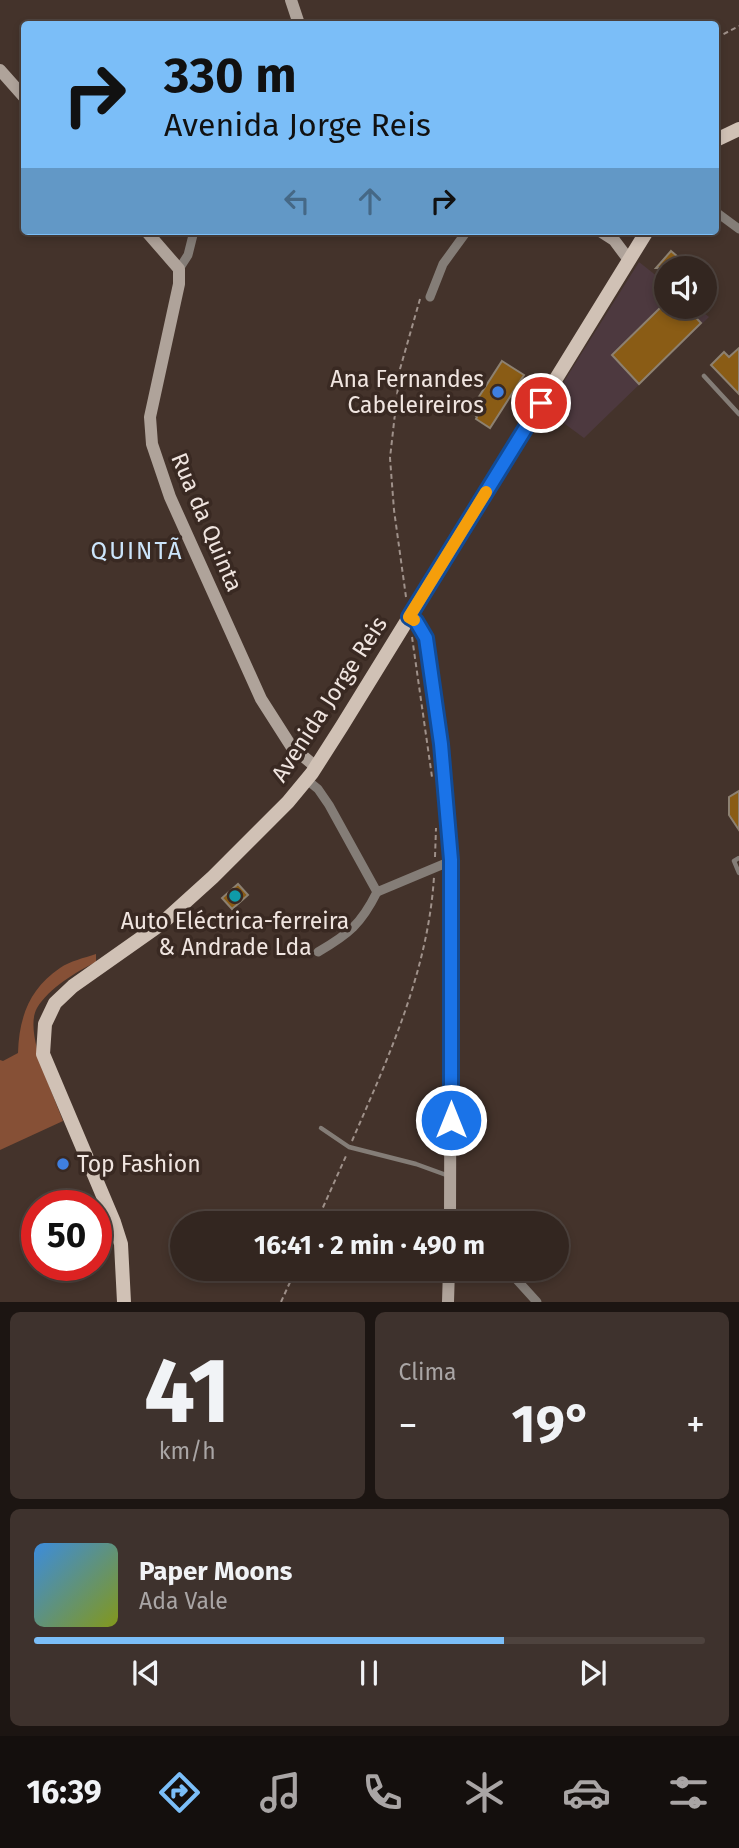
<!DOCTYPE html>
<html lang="pt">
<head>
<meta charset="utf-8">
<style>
	:root { --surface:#332620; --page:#3e322d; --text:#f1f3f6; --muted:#a9a5a5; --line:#4e433e; --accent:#7bbef8 }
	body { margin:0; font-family:"Fira Sans",sans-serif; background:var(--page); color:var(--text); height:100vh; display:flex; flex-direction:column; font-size:26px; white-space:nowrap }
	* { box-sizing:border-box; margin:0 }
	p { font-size:23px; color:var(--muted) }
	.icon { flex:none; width:38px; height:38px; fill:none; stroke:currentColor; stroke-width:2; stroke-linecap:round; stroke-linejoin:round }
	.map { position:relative; height:1302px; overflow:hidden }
	.side { display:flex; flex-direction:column; gap:10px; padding:10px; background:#1c1512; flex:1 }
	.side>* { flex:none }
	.top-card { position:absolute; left:21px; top:21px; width:698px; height:214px; border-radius:7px; box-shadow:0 4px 10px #0003,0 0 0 2px var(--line); background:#7bbef8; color:#111; overflow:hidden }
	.fabs { position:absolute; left:654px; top:256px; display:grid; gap:14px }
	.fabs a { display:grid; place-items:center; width:63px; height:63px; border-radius:50%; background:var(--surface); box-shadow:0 4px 10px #0003,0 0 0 2px var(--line); font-size:35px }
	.speed { position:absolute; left:21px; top:1190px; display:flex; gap:14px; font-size:35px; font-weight:700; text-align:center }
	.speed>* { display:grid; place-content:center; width:91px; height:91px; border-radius:50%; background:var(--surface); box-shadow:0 4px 10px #0003,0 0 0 2px var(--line); line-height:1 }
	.speed .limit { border:10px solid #d22; background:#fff; color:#111 }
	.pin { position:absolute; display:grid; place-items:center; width:60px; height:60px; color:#fff; margin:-30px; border:4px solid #fff; border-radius:50%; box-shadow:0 2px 7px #0007 }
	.me { position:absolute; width:77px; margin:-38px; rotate:0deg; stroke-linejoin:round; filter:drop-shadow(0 0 5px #0008) }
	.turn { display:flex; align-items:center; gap:24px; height:147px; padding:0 28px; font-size:32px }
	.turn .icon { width:91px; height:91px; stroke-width:2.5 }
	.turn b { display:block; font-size:49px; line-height:60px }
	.lanes { display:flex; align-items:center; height:66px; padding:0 28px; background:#0003; justify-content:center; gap:35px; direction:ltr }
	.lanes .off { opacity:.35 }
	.big { font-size:52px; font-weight:700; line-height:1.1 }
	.side .widget { flex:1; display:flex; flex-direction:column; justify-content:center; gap:10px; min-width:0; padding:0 24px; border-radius:10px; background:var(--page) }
	.side .dial { align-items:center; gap:0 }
	.dial b { font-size:91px; line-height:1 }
	.song { display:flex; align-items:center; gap:21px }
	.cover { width:84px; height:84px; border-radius:10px; background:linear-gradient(135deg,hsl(210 70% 55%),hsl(70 70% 35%)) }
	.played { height:7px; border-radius:4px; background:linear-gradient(90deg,var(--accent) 70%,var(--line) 70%) }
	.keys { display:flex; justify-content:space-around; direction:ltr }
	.heat { display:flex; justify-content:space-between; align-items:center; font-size:38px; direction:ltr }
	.side .tiles { flex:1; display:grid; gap:10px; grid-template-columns:1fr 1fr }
	.widget:last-child { grid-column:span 2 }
	.trip { position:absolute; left:170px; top:1211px; width:399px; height:70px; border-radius:35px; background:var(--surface); box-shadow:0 4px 10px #0003,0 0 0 2px var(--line); font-weight:700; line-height:70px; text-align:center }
	.tab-bar { display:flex; height:112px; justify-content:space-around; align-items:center; background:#140f0d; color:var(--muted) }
	.tab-bar .icon { width:49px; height:49px }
	.tab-bar .on { color:var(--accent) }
	.tab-bar b { font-size:32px; color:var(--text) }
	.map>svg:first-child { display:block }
	.industrial { fill:#4d393f }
	.green { fill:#865036 }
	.building { fill:#8a5c15; stroke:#8d8171; stroke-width:2 }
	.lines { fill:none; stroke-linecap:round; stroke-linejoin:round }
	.path { stroke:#9f918a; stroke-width:2; stroke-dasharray:5 3.5; stroke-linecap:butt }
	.lane { stroke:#847d77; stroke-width:4.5 }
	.street { stroke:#847d77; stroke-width:9 }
	.secondary { stroke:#afa39a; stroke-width:12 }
	.primary { stroke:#d0c1b5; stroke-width:14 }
	.route-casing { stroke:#114b97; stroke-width:18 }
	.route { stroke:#1a73e8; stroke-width:12 }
	.slow { stroke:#f59e0b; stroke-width:12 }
	.shop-dot { fill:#3f7fe0; stroke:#392922; stroke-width:2.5 }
	.culture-dot { fill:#0f9aa8; stroke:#392922; stroke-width:2.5 }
	.labels { text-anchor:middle; stroke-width:7; stroke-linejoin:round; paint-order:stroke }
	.poi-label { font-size:23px; fill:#f0e5e0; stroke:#392922; text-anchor:end }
	.street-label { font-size:23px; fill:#f0e5e0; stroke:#392922 }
	.neighbourhood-label { font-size:24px; letter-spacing:2px; fill:#cce5fb; stroke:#392922 }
</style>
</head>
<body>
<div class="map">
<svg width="739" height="1302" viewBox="0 0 739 1302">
	<rect width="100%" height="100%" fill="#44332b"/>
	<polygon class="industrial" points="639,262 667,284 667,306 695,306 709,317 584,438 546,410"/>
	<path class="green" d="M96,954V962C76,972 49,988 37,1008C23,1032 54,1096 63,1121L0,1150V1060L3,1061L18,1053C19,1018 29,989 60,968C70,961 84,958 96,954Z"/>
	<g class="building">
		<polygon points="671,251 691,268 656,268"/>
		<polygon points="662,306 685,306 701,323 639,384 612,355"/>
		<polygon points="739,348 739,394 711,365 724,352 729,357"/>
		<polygon points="502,361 524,375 490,428 476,419 477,417 474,414 475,412 471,409"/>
		<polygon points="739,791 739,830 729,815 729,797"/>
		<polygon points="238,884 248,895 232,909 222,898"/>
	</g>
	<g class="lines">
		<g class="path">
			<polyline points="716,38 739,26"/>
			<polyline points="406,597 394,510 390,458 400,369 420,299"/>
			<polyline points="412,637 432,777"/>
			<polyline points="435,857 436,828"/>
			<path d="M352,1141C389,1056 428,971 434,877"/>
			<polyline points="316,1223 346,1156"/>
			<polyline points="281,1302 296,1269"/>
		</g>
		<g class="lane">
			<polyline points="704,376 739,414"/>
			<polyline points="739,858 734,861 739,873"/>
			<polyline points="321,1128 349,1147 416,1164 449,1176"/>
		</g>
		<g class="street">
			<polyline points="716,212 739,229"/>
			<polyline points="179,269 188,255 194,231"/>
			<polyline points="430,297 443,264 467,231"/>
			<polyline points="307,780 318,789 329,805 377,892 451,861"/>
			<path d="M318,952C349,934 361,924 377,892"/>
			<polyline points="507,1269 537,1302"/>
		</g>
		<g class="secondary">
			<polyline points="291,0 299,24"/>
			<polyline points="0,70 24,97"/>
			<polyline points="146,231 179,269 179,284 150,417 152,444 170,497 261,699 291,746 316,767"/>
			<polyline points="600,231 614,240 629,260"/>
			<polyline points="409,617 416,621 426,638 441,744 451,861 450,1223"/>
			<polyline points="448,1302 449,1269"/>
		</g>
		<g class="primary">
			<polyline points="716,140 739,129"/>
			<polyline points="124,1302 121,1244 114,1222 43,1054 45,1024 55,1003 73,986 161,924 213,877 288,802 312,773 342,726 647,231"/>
		</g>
	</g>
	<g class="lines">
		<defs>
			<polyline id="route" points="451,1120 451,860 441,744 426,638 416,621 409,617 541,403"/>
		</defs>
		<use href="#route" class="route-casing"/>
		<use href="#route" class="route"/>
		<polyline class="slow" points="414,620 409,617 486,492"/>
	</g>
	<g class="shop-dot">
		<circle cx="498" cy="392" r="7"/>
		<circle cx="63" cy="1164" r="7"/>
	</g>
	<circle class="culture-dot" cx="235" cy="896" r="7"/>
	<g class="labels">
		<g class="poi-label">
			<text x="484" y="387">Ana Fernandes<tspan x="484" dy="26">Cabeleireiros</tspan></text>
			<text x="235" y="929" text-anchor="middle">Auto Eléctrica-ferreira<tspan x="235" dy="26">&amp; Andrade Lda</tspan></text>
			<text x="77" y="1172" text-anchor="start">Top Fashion</text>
		</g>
		<g class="street-label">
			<text transform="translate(207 522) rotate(67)" y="8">Rua da Quinta</text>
			<text transform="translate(329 699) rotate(-57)" y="8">Avenida Jorge Reis</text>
		</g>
		<g class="neighbourhood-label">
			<text x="137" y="559">QUINTÃ</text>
		</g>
	</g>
</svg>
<div class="fabs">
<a><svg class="icon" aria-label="sound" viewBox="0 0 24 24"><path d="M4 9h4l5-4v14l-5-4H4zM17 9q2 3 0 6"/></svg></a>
</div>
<div class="speed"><div class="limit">50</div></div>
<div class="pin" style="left:541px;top:403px;background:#d93025"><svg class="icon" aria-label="arrive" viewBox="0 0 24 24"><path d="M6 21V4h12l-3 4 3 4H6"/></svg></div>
<svg class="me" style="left:451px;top:1120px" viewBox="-20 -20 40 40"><circle r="17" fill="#1a73e8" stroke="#fff" stroke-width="3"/><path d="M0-11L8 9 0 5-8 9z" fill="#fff"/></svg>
<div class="trip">16:41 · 2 min · 490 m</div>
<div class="top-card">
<div class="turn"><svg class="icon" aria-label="right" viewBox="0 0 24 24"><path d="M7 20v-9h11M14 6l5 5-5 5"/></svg><div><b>330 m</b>Avenida Jorge Reis</div></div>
<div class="lanes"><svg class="icon off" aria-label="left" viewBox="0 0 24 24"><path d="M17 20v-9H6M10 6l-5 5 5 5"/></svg><svg class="icon off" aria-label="ahead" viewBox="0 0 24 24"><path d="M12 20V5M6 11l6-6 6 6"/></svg><svg class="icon" aria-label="right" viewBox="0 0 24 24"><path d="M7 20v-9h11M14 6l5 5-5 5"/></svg></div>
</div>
</div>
<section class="side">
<div class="tiles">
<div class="widget dial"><b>41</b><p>km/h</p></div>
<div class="widget"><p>Clima</p>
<div class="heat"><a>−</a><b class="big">19°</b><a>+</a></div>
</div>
<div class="widget">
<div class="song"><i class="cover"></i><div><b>Paper Moons</b><p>Ada Vale</p></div></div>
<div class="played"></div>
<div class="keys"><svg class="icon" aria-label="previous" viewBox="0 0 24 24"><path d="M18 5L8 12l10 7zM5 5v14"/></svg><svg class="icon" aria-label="pause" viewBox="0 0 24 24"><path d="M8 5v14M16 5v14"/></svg><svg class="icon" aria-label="next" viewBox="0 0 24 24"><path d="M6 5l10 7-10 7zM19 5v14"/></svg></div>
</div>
</div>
</section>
<nav class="tab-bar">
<b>16:39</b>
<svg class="icon on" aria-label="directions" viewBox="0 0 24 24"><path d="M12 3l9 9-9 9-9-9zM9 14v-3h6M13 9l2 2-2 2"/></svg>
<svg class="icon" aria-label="music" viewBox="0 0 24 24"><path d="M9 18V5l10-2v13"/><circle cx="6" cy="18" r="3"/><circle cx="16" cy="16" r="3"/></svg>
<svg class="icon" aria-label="phone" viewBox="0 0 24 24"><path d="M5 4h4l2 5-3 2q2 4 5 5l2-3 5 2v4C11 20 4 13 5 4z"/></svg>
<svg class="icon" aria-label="climate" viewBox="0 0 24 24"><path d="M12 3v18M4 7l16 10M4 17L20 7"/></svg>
<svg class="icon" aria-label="car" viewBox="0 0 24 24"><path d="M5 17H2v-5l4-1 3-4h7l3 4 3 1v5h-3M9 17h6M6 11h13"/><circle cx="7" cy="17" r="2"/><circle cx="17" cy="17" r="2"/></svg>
<svg class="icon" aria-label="filters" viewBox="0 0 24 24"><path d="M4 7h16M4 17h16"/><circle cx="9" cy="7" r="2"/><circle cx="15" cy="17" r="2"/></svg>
</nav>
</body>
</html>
